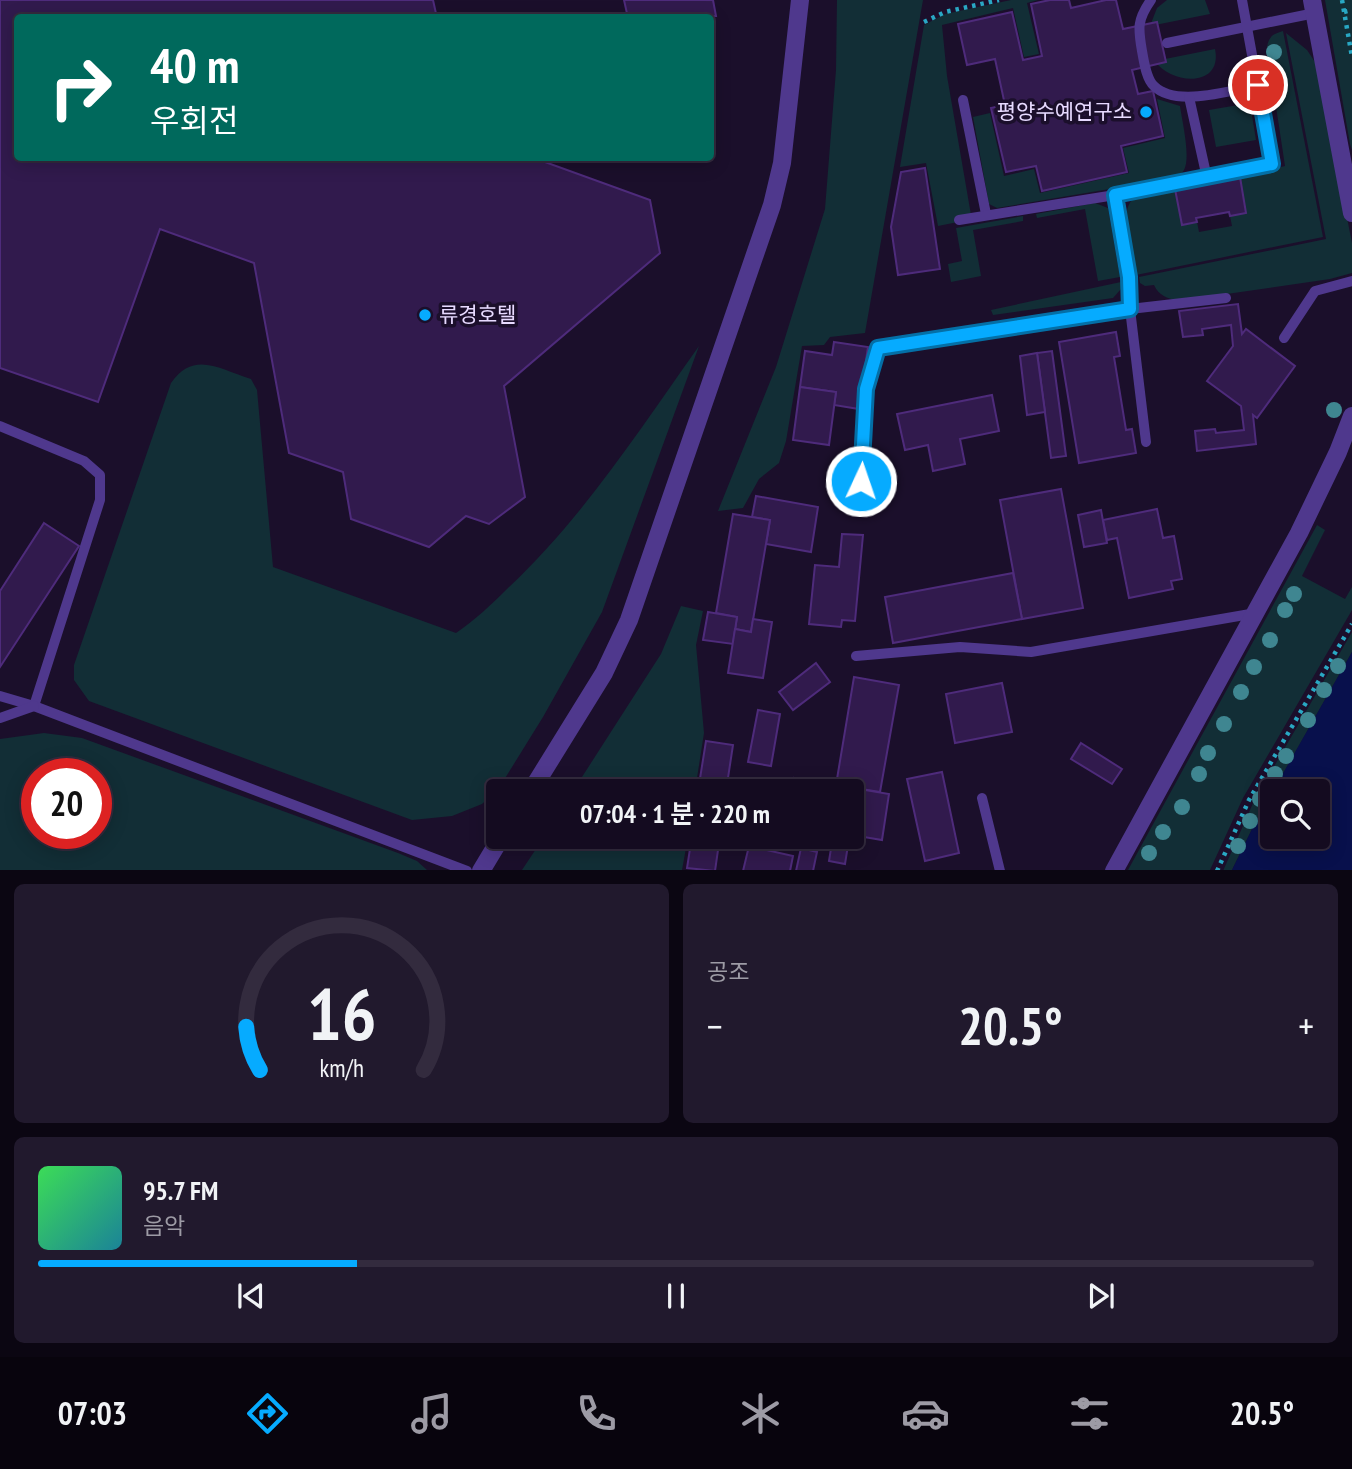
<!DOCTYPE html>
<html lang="ko">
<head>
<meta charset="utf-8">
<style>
	:root { --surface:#140b20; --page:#21192d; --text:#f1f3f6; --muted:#9d9ba5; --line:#332b3e; --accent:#06abff }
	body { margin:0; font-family:"PT Sans Narrow","Noto Sans KR",sans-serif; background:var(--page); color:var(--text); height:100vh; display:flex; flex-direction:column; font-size:26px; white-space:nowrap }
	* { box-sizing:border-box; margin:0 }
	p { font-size:23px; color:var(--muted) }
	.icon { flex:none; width:38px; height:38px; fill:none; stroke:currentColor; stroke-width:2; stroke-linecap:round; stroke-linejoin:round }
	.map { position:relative; height:870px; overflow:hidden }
	.side { display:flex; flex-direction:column; gap:14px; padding:14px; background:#0b0612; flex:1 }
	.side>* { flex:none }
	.guide { position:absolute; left:14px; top:14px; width:700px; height:147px; border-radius:7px; box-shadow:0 4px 18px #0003,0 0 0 2px var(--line); background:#00695c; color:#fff; overflow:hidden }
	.buttons { position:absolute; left:1260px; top:779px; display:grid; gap:14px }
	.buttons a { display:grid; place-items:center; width:70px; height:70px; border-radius:7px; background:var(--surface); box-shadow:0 4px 18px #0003,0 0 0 2px var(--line); font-size:35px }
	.speed { position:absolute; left:21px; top:758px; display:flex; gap:14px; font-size:35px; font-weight:700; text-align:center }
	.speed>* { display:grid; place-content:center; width:91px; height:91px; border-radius:50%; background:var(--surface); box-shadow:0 4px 18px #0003,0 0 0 2px var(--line); line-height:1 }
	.speed .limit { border:10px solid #d22; background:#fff; color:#111 }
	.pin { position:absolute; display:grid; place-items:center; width:60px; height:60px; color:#fff; margin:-30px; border:4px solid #fff; border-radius:50%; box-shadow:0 2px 7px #0007 }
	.me { position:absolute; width:77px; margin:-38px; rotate:3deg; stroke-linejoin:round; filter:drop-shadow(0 0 5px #0008) }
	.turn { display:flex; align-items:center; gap:24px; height:147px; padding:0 21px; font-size:32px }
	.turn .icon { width:91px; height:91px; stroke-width:2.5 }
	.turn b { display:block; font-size:49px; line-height:60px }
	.big { font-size:52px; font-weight:600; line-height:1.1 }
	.side .widget { flex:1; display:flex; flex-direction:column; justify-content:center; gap:10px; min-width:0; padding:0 24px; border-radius:10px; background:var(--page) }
	.side .dial { align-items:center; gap:0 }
	.dial svg { height:182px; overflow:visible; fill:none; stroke:var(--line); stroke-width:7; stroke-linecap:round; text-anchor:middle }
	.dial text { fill:var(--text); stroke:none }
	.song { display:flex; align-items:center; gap:21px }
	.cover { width:84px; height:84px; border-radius:10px; background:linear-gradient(135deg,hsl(130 70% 55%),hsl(190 70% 35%)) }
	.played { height:7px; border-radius:4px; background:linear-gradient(90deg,var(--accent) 25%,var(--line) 25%) }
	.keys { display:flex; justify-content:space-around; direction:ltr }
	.heat { display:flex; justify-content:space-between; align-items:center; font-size:38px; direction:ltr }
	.side .tiles { flex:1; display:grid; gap:14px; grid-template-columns:1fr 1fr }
	.widget:last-child { grid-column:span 2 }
	.trip { position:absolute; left:486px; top:779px; width:378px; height:70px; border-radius:7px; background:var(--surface); box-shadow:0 4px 18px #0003,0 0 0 2px var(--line); font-weight:600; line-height:70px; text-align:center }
	.tabs { display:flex; height:112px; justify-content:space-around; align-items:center; background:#08040d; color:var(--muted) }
	.tabs .icon { width:49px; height:49px }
	.tabs .active { color:var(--accent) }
	.tabs b { font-size:32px; color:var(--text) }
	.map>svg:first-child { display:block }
	.green { fill:#122e36; fill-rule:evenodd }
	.water { fill:#08104c }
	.building { fill:#311a4d; stroke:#4e2b7b; stroke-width:2 }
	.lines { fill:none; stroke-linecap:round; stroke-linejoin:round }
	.path { stroke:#29a8c4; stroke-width:4.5; stroke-dasharray:3.5 5; stroke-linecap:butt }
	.service { stroke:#4f388d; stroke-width:10 }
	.tertiary { stroke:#4f388d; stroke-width:18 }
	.tree { fill:#3f8691 }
	.route-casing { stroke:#046fa6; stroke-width:18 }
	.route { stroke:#06abff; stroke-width:12 }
	.poi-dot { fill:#06abff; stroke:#1b0f2b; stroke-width:2.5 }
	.labels { text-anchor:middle; stroke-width:7; stroke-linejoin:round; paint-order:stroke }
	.poi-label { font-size:21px; fill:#e7daff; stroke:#1b0f2b; text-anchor:end }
</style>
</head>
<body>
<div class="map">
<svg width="1352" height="871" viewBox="0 0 1352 871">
	<rect width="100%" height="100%" fill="#1b0f2b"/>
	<g class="green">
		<polygon points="837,0 923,0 865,333 830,337 824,345 802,346 786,441 779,463 759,479 743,508 718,511 776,367 825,209 836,70"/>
		<polygon points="1011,0 1038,0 1027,3 1039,54 1024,57 1013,8 942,25 947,76 971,215 968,220 938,226 926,163 900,167 924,25 945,14"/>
		<polygon points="1167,0 1205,0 1210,14 1150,26 1157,8"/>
		<polygon points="1325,0 1352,0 1352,150 1350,144"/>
		<path d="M1283,31L1323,237L1136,275C1133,257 1115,205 1137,197C1148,192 1163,191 1175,189L1182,225L1197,222L1199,232L1232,226L1230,216L1246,213L1240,177L1285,166L1267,47C1269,36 1273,34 1283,31Z"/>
		<path d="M1286,33L1307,50L1317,65L1352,243V273L1330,279L1178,301C1167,298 1159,296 1154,285L1145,286L1140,283L1139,277L1326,239Z"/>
		<path d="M1215,49C1223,88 1171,85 1155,61Z"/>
		<path d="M1157,99L1180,106C1182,121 1191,157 1184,170C1181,175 1175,177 1169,179L997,208L989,204L973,117L990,113L1004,176L1034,169L1040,193L1129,173L1123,148L1165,138Z"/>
		<polygon points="1250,103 1256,140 1216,147 1209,110"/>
		<polygon points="1095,203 1108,208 1120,277 1098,281 1085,209 1037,218 1036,214"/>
		<polygon points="1023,216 1023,221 973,230 981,276 951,282 948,264 962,261 956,228"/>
		<polygon points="1121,282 1121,289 1113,298 993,315 991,310"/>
		<path d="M699,346L602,612L543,717L499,788L482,804L452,816L412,820L89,701L74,680V665L171,383C194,350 219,369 251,379L257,390L273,567L456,633C475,620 492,604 508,588C583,518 640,429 699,346Z"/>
		<polygon points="1317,525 1325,530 1302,576 1345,599 1352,587 1352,610 1243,798 1210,870 1128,870"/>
		<polygon points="681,606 703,611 696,645 704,733 695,791 573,791 661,654"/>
		<polygon points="1352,632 1352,652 1254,825 1232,870 1223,871 1254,801"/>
		<path d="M44,733L82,738L398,853L417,861L427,870H0V739ZM37,774H96V833H37Z"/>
		<polygon points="544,837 544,836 688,837 682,870 522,870"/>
	</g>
	<polygon class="water" points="1352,652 1352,870 1232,870 1254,825 1272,792 1272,836 1318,836 1318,791 1273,791"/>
	<g class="building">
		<polygon points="0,0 433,0 437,18 18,18 18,158 534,158 650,200 660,253 504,386 525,497 489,524 466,516 429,547 351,519 343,472 289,453 254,263 160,229 98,402 0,368"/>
		<polygon points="624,0 713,0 716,16 628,18"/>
		<polygon points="1050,0 1069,0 1071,8 1106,0 1116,0 1123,29 1157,22 1166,62 1132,70 1138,94 1153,91 1163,136 1121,146 1127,172 1042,191 1036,166 1006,172 991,108 1005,105 995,59 967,65 958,24 1012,12 1023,60 1042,56 1031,4"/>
		<polygon points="925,168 940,269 898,275 891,227 901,172"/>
		<polygon points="1240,177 1246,213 1230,216 1229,212 1196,218 1197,222 1182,225 1175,189"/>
		<polygon points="1238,304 1242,334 1246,329 1295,366 1257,418 1253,415 1256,444 1197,451 1195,431 1215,429 1216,433 1244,430 1241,406 1207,381 1233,346 1231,325 1202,329 1203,335 1183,337 1179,311"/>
		<polygon points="1116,332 1120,356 1114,357 1126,430 1132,429 1136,453 1079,463 1059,342"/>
		<polygon points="834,342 868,347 859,409 834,405 836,392 800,387 805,351 832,355"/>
		<polygon points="1052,351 1066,456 1051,458 1037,353"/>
		<polygon points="1037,353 1045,412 1027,415 1020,356"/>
		<polygon points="800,387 836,392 829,445 793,440"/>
		<polygon points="992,395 999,431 960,439 965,464 933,471 928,445 905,450 897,414"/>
		<polygon points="1061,489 1083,608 1022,619 1000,500"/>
		<polygon points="756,496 818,507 811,552 766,544 770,520 752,517"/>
		<polygon points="1157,509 1163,538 1174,536 1182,579 1171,581 1173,589 1129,598 1117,538 1107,540 1103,520"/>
		<polygon points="1101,510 1107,543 1084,547 1078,515"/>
		<polygon points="733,514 770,520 751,632 735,629 737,617 716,613"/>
		<polygon points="44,523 79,546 0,667 0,591"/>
		<polygon points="842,534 863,535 855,621 842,620 841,627 809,624 815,565 839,567"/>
		<polygon points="1013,573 1022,619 893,643 885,597"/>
		<polygon points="708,612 737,617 733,644 703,640"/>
		<polygon points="753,619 772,622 763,678 728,673 735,629 751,632"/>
		<polygon points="816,663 830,682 793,710 779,692"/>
		<polygon points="854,677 899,685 880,792 836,785"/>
		<polygon points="1002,683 1012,732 955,743 946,694"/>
		<polygon points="758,710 780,714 771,766 748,762"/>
		<polygon points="706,741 733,745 726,791 698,791"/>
		<polygon points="1081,743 1122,769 1112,784 1071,759"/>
		<polygon points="942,772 959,853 925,861 907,779"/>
		<polygon points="794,778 889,794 882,840 852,835 852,791 792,791"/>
		<polygon points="692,836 720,836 715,871 687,868"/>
		<polygon points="833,836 849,839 845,864 829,861"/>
		<polygon points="749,846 793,856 790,871 743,871"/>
		<polygon points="801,848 817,852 813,871 796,871"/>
	</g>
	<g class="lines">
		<g class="path">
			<polyline points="1342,0 1352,57"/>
			<polyline points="1344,12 1352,10"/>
			<polyline points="924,22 945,12 999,0"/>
			<polyline points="1217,871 1249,800 1352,624"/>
		</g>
		<g class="service">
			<path d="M1151,0C1137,20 1138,28 1142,51C1144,61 1146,79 1154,86C1176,108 1231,90 1259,85"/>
			<polyline points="1167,43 1315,13"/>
			<polyline points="1189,97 1207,178"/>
			<polyline points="963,100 986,214"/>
			<polyline points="1115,195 1129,277 1130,309 1146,442"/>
			<polyline points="959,220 1115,195 1272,164 1242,0"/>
			<polyline points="1284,338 1315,291 1352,281"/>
			<polyline points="0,426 84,461 100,475 100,500 34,706"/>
			<polyline points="861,481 866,389 878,348 1130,309 1226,298"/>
			<polyline points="856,656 960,647 1031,652 1256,613"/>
			<polyline points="0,696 34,706 467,871"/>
			<polyline points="0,718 34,706"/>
			<polyline points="982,798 1000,871"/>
		</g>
		<g class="tertiary">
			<polyline points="1312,0 1352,213"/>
			<polyline points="531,791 604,673 629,620 772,205 782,163 800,0"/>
			<polyline points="481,871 502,836"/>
			<polyline points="1114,871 1299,533 1338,452 1352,416"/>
		</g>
	</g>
	<g class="tree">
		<circle cx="1274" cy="52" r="8"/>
		<circle cx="1334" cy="410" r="8"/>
		<circle cx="1294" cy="594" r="8"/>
		<circle cx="1285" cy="610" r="8"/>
		<circle cx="1270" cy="640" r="8"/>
		<circle cx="1338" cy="666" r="8"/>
		<circle cx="1254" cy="667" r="8"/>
		<circle cx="1324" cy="690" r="8"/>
		<circle cx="1241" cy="692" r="8"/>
		<circle cx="1308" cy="720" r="8"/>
		<circle cx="1224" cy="724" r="8"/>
		<circle cx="1208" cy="753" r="8"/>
		<circle cx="1286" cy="756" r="8"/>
		<circle cx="1199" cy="774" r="8"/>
		<circle cx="1275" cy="774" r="8"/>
		<circle cx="1260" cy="799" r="8"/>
		<circle cx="1182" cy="807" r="8"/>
		<circle cx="1250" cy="821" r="8"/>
		<circle cx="1163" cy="832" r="8"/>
		<circle cx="1238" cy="846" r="8"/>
		<circle cx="1149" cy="853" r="8"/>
	</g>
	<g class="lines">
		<defs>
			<polyline id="route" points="861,481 866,389 878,348 1130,309 1129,277 1115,195 1272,164 1258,85"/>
		</defs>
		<use href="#route" class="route-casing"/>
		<use href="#route" class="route"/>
	</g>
	<g class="poi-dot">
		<circle cx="1146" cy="112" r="7"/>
		<circle cx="425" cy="315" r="7"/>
	</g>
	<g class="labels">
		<g class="poi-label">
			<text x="1132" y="119">평양수예연구소</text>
			<text x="439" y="322" text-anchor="start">류경호텔</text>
		</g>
	</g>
</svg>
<div class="buttons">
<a><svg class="icon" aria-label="search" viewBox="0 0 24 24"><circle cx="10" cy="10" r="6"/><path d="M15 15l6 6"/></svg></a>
</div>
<div class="speed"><div class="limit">20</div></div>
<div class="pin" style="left:1258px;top:85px;background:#d93025"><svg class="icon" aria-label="arrive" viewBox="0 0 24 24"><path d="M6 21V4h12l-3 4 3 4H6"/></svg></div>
<svg class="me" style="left:861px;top:481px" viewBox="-20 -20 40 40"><circle r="17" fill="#06abff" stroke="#fff" stroke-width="3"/><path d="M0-11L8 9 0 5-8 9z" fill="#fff"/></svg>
<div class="trip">07:04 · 1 분 · 220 m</div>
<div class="guide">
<div class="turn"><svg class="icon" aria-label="right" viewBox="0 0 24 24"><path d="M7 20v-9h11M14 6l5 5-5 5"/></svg><div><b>40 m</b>우회전</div></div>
</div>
</div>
<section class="side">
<div class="tiles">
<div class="widget dial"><svg viewBox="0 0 100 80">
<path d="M14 69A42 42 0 1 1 86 69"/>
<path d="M14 69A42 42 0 0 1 8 50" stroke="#06abff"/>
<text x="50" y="56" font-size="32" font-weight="700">16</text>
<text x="50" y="72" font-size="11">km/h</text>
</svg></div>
<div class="widget"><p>공조</p>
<div class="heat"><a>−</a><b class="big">20.5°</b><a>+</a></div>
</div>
<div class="widget">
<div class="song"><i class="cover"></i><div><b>95.7 FM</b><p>음악</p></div></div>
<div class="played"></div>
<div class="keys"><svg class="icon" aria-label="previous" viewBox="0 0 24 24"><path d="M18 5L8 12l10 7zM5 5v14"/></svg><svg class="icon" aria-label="pause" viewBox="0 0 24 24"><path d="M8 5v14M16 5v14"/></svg><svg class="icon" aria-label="next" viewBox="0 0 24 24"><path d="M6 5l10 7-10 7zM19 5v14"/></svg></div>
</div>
</div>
</section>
<nav class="tabs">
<b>07:03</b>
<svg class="icon active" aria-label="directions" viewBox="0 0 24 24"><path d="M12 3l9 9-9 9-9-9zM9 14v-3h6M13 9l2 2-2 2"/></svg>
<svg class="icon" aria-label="music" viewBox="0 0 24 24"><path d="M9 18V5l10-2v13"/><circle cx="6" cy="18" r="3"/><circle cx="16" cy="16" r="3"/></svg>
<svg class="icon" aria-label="phone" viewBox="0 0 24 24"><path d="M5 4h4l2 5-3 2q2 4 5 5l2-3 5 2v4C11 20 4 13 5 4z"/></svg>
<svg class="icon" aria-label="climate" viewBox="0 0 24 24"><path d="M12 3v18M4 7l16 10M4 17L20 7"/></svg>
<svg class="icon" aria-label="car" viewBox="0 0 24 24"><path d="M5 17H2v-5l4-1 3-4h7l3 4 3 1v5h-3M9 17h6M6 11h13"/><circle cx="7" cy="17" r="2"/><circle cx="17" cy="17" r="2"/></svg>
<svg class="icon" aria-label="filters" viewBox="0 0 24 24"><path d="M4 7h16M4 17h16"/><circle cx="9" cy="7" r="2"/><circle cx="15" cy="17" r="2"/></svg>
<b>20.5°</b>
</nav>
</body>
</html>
